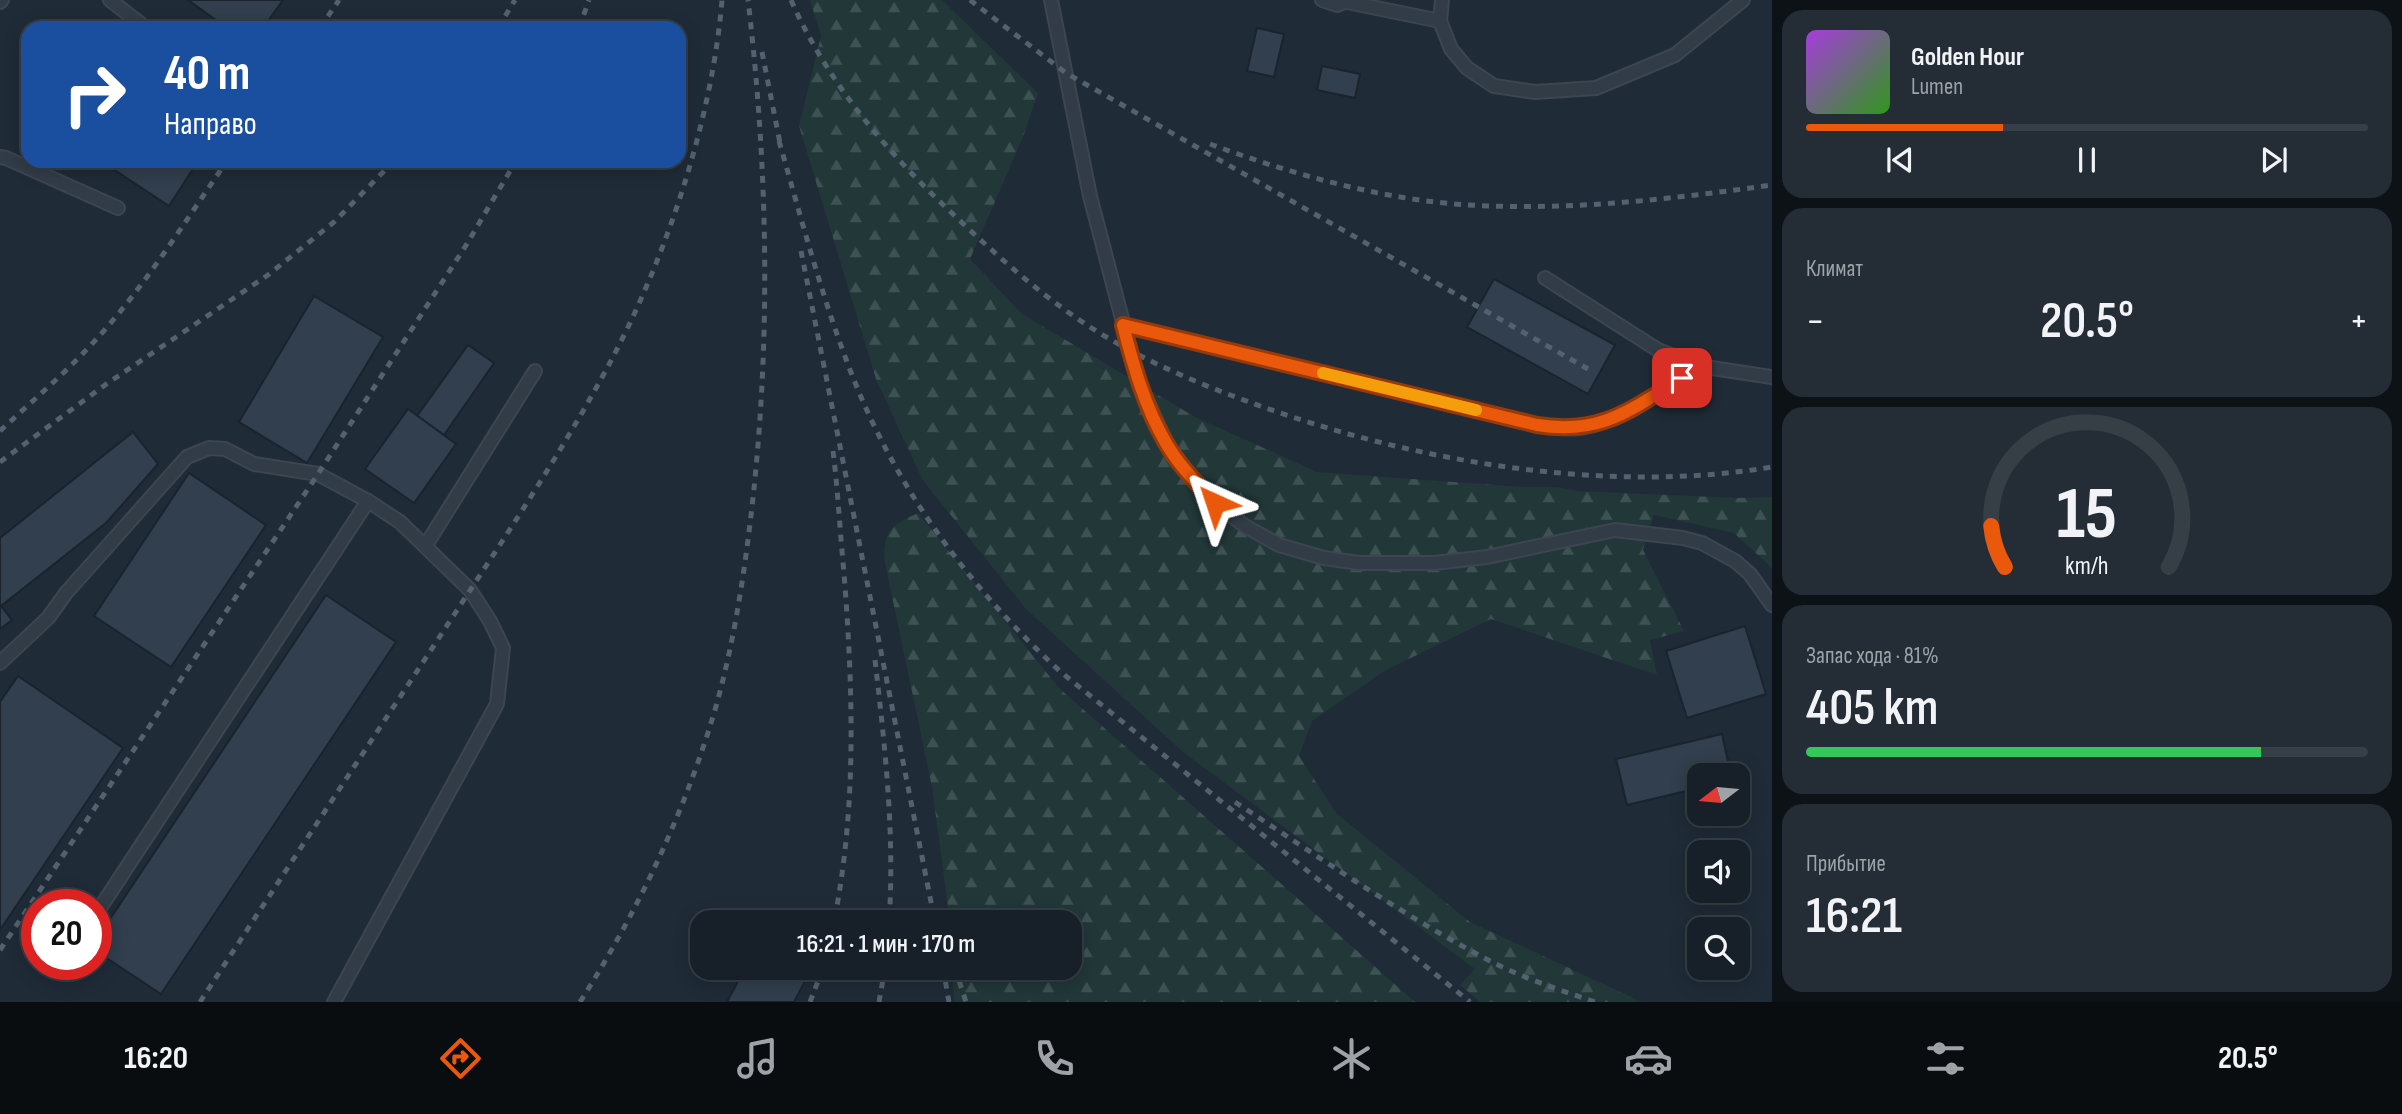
<!DOCTYPE html>
<html lang="ru">
<head>
<meta charset="utf-8">
<style>
	:root { --surface:#172029; --page:#242d35; --text:#f1f3f6; --muted:#9ea3a8; --line:#363e46; --accent:#ea580c }
	body { margin:0; font-family:"Sofia Sans Condensed",sans-serif; background:var(--page); color:var(--text); height:100vh; display:flex; flex-direction:column; font-size:26px; white-space:nowrap }
	* { box-sizing:border-box; margin:0 }
	p { font-size:23px; color:var(--muted) }
	.icon { flex:none; width:38px; height:38px; fill:none; stroke:currentColor; stroke-width:2; stroke-linecap:round; stroke-linejoin:round }
	.map { position:relative; flex:1; overflow:hidden }
	.panel { display:flex; flex-direction:column; gap:10px; padding:10px; background:#0d1217; width:630px }
	.panel>* { flex:none }
	.banner { position:absolute; left:21px; top:21px; width:665px; height:147px; border-radius:21px; box-shadow:0 4px 18px #0003,0 0 0 2px var(--line); background:#1a4fa0; color:#fff; overflow:hidden }
	.needle { width:46px; rotate:254deg }
	.fabs { position:absolute; left:1687px; top:763px; display:grid; gap:14px }
	.fabs a { display:grid; place-items:center; width:63px; height:63px; border-radius:14px; background:var(--surface); box-shadow:0 4px 18px #0003,0 0 0 2px var(--line); font-size:35px }
	.speed { position:absolute; left:21px; top:889px; display:flex; gap:14px; font-size:35px; font-weight:700; text-align:center }
	.speed>* { display:grid; place-content:center; width:91px; height:91px; border-radius:50%; background:var(--surface); box-shadow:0 4px 18px #0003,0 0 0 2px var(--line); line-height:1 }
	.speed .limit { border:10px solid #d22; background:#fff; color:#111 }
	.pin { position:absolute; display:grid; place-items:center; width:60px; height:60px; color:#fff; margin:-30px; border-radius:14px; box-shadow:0 4px 10px #0006 }
	.me { position:absolute; width:77px; margin:-38px; rotate:318deg; stroke-linejoin:round; filter:drop-shadow(0 0 5px #0008) }
	.turn { display:flex; align-items:center; gap:24px; height:147px; padding:0 28px; font-size:32px }
	.turn .icon { width:91px; height:91px; stroke-width:2.5 }
	.turn b { display:block; font-size:49px; line-height:60px }
	.big { font-size:52px; font-weight:600; line-height:1.1 }
	.panel .widget { flex:1; display:flex; flex-direction:column; justify-content:center; gap:10px; min-width:0; padding:0 24px; border-radius:21px; background:var(--page) }
	.panel .dial { align-items:center; gap:0 }
	.dial svg { height:182px; overflow:visible; fill:none; stroke:var(--line); stroke-width:7; stroke-linecap:round; text-anchor:middle }
	.dial text { fill:var(--text); stroke:none }
	.song { display:flex; align-items:center; gap:21px }
	.cover { width:84px; height:84px; border-radius:10px; background:linear-gradient(135deg,hsl(280 70% 55%),hsl(110 70% 35%)) }
	.played { height:7px; border-radius:4px; background:linear-gradient(90deg,var(--accent) 35%,var(--line) 35%) }
	.keys { display:flex; justify-content:space-around; direction:ltr }
	.heat { display:flex; justify-content:space-between; align-items:center; font-size:38px; direction:ltr }
	.charge { height:10px; border-radius:5px; background:linear-gradient(90deg,#34c759 81%,var(--line) 0) }
	.trip { position:absolute; left:690px; top:910px; width:392px; height:70px; border-radius:21px; background:var(--surface); box-shadow:0 4px 18px #0003,0 0 0 2px var(--line); font-weight:600; line-height:70px; text-align:center }
	.menu { display:flex; height:112px; justify-content:space-around; align-items:center; background:#090d10; color:var(--muted) }
	.menu .icon { width:49px; height:49px }
	.menu .active { color:var(--accent) }
	.menu b { font-size:32px; color:var(--text) }
	main { display:flex; flex:1; min-height:0 }
	.map>svg:first-child { display:block }
	.forest { fill:url(#forest-firs) }
	.building { fill:#313f4e; stroke:#1a232e; stroke-width:2 }
	.lines { fill:none; stroke-linecap:round; stroke-linejoin:round }
	.lane-casing { stroke:#3c4551; stroke-width:16 }
	.lane { stroke:#323c47; stroke-width:12 }
	.rail { stroke:#54616f; stroke-width:5; stroke-dasharray:7 7; stroke-linecap:butt }
	.route-casing { stroke:#983908; stroke-width:18 }
	.route { stroke:#ea580c; stroke-width:12 }
	.slow { stroke:#f59e0b; stroke-width:12 }
</style>
</head>
<body>
<main>
<div class="map">
<svg width="1772" height="1002" viewBox="0 0 1772 1002">
	<defs>
		<pattern id="forest-firs" width="22" height="20" patternUnits="userSpaceOnUse" patternTransform="scale(1.75)"><rect width="22" height="20" fill="#213738"/><path d="M5 1l3.5 6h-7zM16 11l3.5 6h-7z" fill="#3f5253"/></pattern>
	</defs>
	<rect width="100%" height="100%" fill="#1f2b37"/>
	<g class="forest">
		<polygon points="810,0 942,0 1038,93 1023,137 970,259 1022,314 1195,417 1317,472 1522,487 1557,487 1579,491 1737,498 1772,497 1772,568 1734,533 1654,515 1643,550 1684,631 1650,640 1657,675 1491,619 1384,671 1312,721 1299,756 1336,813 1470,922 1642,1002 1480,1002 1460,985 1475,969 1183,752 1026,609 922,479 876,379 799,126 821,36"/>
		<path d="M918,513L1059,688L1415,1002H954L952,968H1069V922H950L932,787L884,558C885,528 892,525 918,513Z"/>
	</g>
	<g class="building">
		<polygon points="188,0 283,0 263,28 227,28"/>
		<polygon points="1257,28 1284,34 1274,77 1247,71"/>
		<polygon points="1322,66 1360,74 1355,98 1317,90"/>
		<polygon points="101,161 198,161 169,206"/>
		<polygon points="1494,279 1615,345 1588,394 1467,327"/>
		<polygon points="314,296 383,337 307,463 239,422"/>
		<polygon points="468,345 494,363 444,435 417,416"/>
		<polygon points="408,409 456,444 414,503 365,469"/>
		<polygon points="133,432 158,464 106,523 1,606 12,620 0,629 0,538"/>
		<polygon points="189,473 266,525 171,667 94,616"/>
		<polygon points="326,595 396,642 161,994 96,951 96,940"/>
		<polygon points="1745,626 1766,694 1687,718 1666,651"/>
		<polygon points="18,676 123,748 0,930 0,702"/>
		<polygon points="1722,734 1731,775 1699,775 1699,788 1627,805 1616,759"/>
		<polygon points="745,968 812,968 794,1002 727,1002"/>
	</g>
	<g class="lines">
		<defs>
			<g id="lane">
				<polyline points="110,0 146,28"/>
				<polyline points="1051,0 1090,196 1138,380 1167,444 1188,473 1215,503 1245,526 1279,545 1324,558 1359,563 1434,563 1487,557 1615,530 1683,538 1702,543 1735,561 1750,574 1772,605"/>
				<polyline points="1322,0 1337,5 1349,0"/>
				<polyline points="1442,0 1440,21 1451,49 1467,68 1494,86 1535,92 1596,88 1675,55 1743,0"/>
				<polyline points="0,2 2,0"/>
				<polyline points="1347,2 1440,21"/>
				<polyline points="0,157 6,158 118,208"/>
				<polyline points="1545,278 1658,350 1699,366 1772,377"/>
				<path d="M1123,325L1537,425C1551,427 1566,430 1580,428C1624,422 1663,390 1699,366"/>
				<polyline points="426,545 535,371"/>
				<polyline points="0,663 48,618 66,593 187,457 209,448 225,449 254,464 318,474 368,501 400,522 470,590 490,621 503,648 497,704 334,1002"/>
				<polyline points="96,914 368,501"/>
			</g>
		</defs>
		<use href="#lane" class="lane-casing"/>
		<use href="#lane" class="lane"/>
		<g class="rail">
			<path d="M791,0C824,75 876,139 934,196C982,242 1034,291 1090,327C1140,359 1196,383 1252,403C1410,461 1606,495 1772,467"/>
			<polyline points="970,0 1066,73 1588,369"/>
			<polyline points="320,28 339,0"/>
			<polyline points="498,28 515,0"/>
			<polyline points="579,28 589,0"/>
			<polyline points="762,52 781,148"/>
			<path d="M779,141C802,221 823,302 854,380C899,493 973,592 1062,673L1470,1002"/>
			<path d="M1210,144C1291,174 1383,200 1469,205C1570,211 1672,199 1772,185"/>
			<polyline points="801,251 935,922"/>
			<path d="M0,431C30,403 62,376 90,346C143,290 183,224 227,161"/>
			<path d="M833,451C838,491 840,532 844,573C853,690 857,806 834,922"/>
			<polyline points="0,462 105,385 268,275 334,222 394,161"/>
			<path d="M875,660C885,747 895,835 889,922"/>
			<path d="M1235,802C1319,857 1402,915 1490,961C1523,978 1560,990 1595,1002"/>
			<polyline points="0,950 318,474 465,247 516,161"/>
			<polyline points="943,968 949,1002"/>
			<polyline points="955,968 966,1002"/>
			<path d="M200,1002C277,884 355,765 433,647C492,556 554,466 606,370C665,262 712,122 722,0"/>
			<path d="M580,1002C638,911 684,814 715,710C734,643 744,576 752,507C771,338 768,169 748,0"/>
			<polyline points="810,1002 823,968"/>
			<polyline points="879,1002 885,968"/>
		</g>
	</g>
	<g class="lines">
		<defs>
			<path id="route" d="M1215,503C1198,484 1179,466 1166,443C1145,407 1133,365 1123,325L1537,425C1602,435 1630,410 1682,378"/>
		</defs>
		<use href="#route" class="route-casing"/>
		<use href="#route" class="route"/>
		<polyline class="slow" points="1323,373 1476,410"/>
	</g>
</svg>
<div class="fabs">
<a><svg class="needle" viewBox="-14 -14 28 28"><path d="M0-13l5 13h-10z" fill="#e53935"/><path d="M0 13l5-13h-10z" fill="#9ea3a8"/></svg></a>
<a><svg class="icon" aria-label="sound" viewBox="0 0 24 24"><path d="M4 9h4l5-4v14l-5-4H4zM17 9q2 3 0 6"/></svg></a>
<a><svg class="icon" aria-label="search" viewBox="0 0 24 24"><circle cx="10" cy="10" r="6"/><path d="M15 15l6 6"/></svg></a>
</div>
<div class="speed"><div class="limit">20</div></div>
<div class="pin" style="left:1682px;top:378px;background:#d93025"><svg class="icon" aria-label="arrive" viewBox="0 0 24 24"><path d="M6 21V4h12l-3 4 3 4H6"/></svg></div>
<svg class="me" style="left:1215px;top:503px" viewBox="-20 -20 40 40"><path d="M0-17L14 15 0 8-14 15z" fill="#ea580c" stroke="#fff" stroke-width="4"/></svg>
<div class="trip">16:21 · 1 мин · 170 m</div>
<div class="banner">
<div class="turn"><svg class="icon" aria-label="right" viewBox="0 0 24 24"><path d="M7 20v-9h11M14 6l5 5-5 5"/></svg><div><b>40 m</b>Направо</div></div>
</div>
</div>
<section class="panel">
<div class="widget">
<div class="song"><i class="cover"></i><div><b>Golden Hour</b><p>Lumen</p></div></div>
<div class="played"></div>
<div class="keys"><svg class="icon" aria-label="previous" viewBox="0 0 24 24"><path d="M18 5L8 12l10 7zM5 5v14"/></svg><svg class="icon" aria-label="pause" viewBox="0 0 24 24"><path d="M8 5v14M16 5v14"/></svg><svg class="icon" aria-label="next" viewBox="0 0 24 24"><path d="M6 5l10 7-10 7zM19 5v14"/></svg></div>
</div>
<div class="widget"><p>Климат</p>
<div class="heat"><a>−</a><b class="big">20.5°</b><a>+</a></div>
</div>
<div class="widget dial"><svg viewBox="0 0 100 80">
<path d="M14 69A42 42 0 1 1 86 69"/>
<path d="M14 69A42 42 0 0 1 8 51" stroke="#ea580c"/>
<text x="50" y="56" font-size="32" font-weight="700">15</text>
<text x="50" y="72" font-size="11">km/h</text>
</svg></div>
<div class="widget"><p>Запас хода · 81%</p><b class="big">405 km</b><div class="charge"></div></div>
<div class="widget"><p>Прибытие</p><b class="big">16:21</b></div>
</section>
</main>
<nav class="menu">
<b>16:20</b>
<svg class="icon active" aria-label="directions" viewBox="0 0 24 24"><path d="M12 3l9 9-9 9-9-9zM9 14v-3h6M13 9l2 2-2 2"/></svg>
<svg class="icon" aria-label="music" viewBox="0 0 24 24"><path d="M9 18V5l10-2v13"/><circle cx="6" cy="18" r="3"/><circle cx="16" cy="16" r="3"/></svg>
<svg class="icon" aria-label="phone" viewBox="0 0 24 24"><path d="M5 4h4l2 5-3 2q2 4 5 5l2-3 5 2v4C11 20 4 13 5 4z"/></svg>
<svg class="icon" aria-label="climate" viewBox="0 0 24 24"><path d="M12 3v18M4 7l16 10M4 17L20 7"/></svg>
<svg class="icon" aria-label="car" viewBox="0 0 24 24"><path d="M5 17H2v-5l4-1 3-4h7l3 4 3 1v5h-3M9 17h6M6 11h13"/><circle cx="7" cy="17" r="2"/><circle cx="17" cy="17" r="2"/></svg>
<svg class="icon" aria-label="filters" viewBox="0 0 24 24"><path d="M4 7h16M4 17h16"/><circle cx="9" cy="7" r="2"/><circle cx="15" cy="17" r="2"/></svg>
<b>20.5°</b>
</nav>
</body>
</html>
